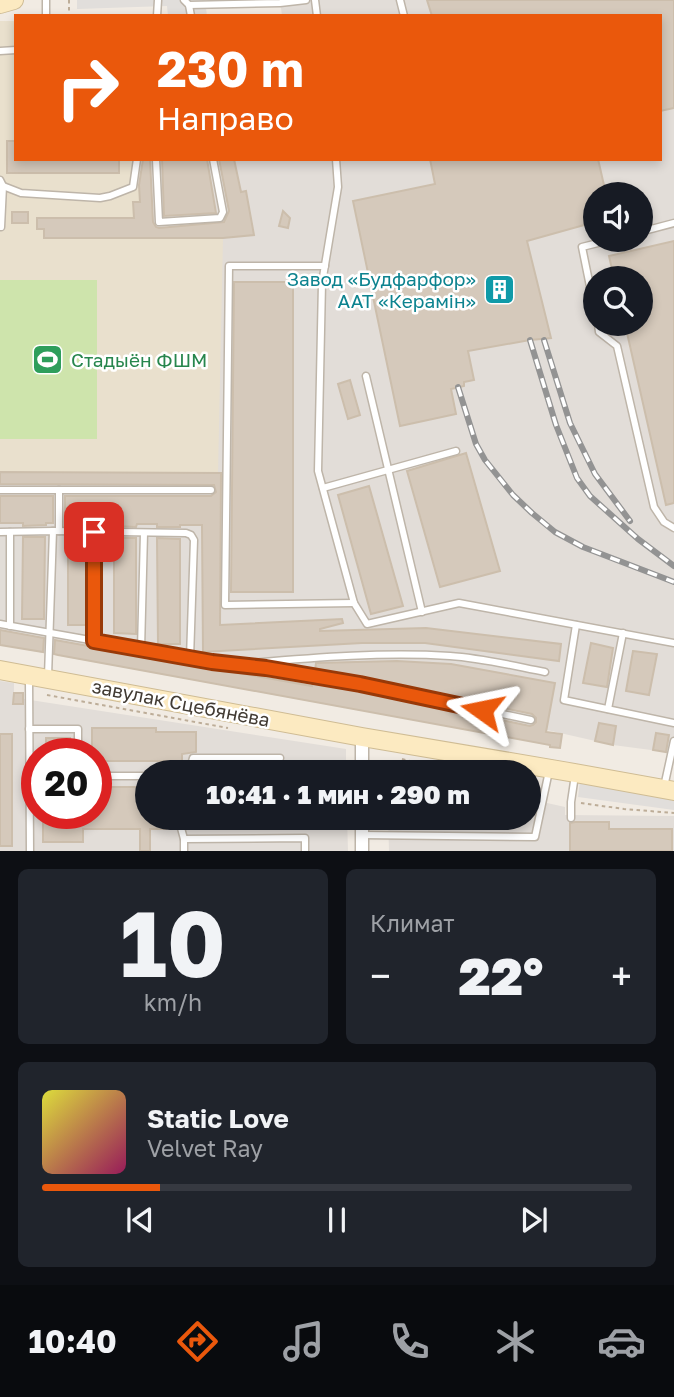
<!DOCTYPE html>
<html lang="ru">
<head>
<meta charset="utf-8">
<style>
	:root { --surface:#171b24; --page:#20242c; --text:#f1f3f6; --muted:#9ea1a6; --line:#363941; --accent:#ea580c }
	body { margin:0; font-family:"Golos Text",sans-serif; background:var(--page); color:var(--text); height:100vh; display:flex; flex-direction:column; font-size:26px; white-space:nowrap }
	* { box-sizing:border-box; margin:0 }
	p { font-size:23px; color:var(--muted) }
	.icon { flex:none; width:38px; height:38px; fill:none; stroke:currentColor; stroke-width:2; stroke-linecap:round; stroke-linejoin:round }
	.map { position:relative; height:851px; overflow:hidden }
	.side { display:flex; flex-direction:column; gap:18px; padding:18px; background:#0d0f14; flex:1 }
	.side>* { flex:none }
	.top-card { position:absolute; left:14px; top:14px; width:648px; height:147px; border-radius:0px; box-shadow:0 4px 10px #0003; background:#ea580c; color:#fff; overflow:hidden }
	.fabs { position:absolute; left:583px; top:182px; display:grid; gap:14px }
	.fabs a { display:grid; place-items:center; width:70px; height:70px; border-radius:50%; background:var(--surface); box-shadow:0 4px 10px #0003; font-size:35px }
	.speed { position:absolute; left:21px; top:738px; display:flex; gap:14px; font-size:35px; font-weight:700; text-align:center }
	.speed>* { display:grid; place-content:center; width:91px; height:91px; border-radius:50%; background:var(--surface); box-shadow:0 4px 10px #0003; line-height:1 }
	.speed .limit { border:10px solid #d22; background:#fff; color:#111 }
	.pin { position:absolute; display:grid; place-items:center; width:60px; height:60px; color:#fff; margin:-30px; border-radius:14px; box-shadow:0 4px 10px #0006 }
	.me { position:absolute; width:77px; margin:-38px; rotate:282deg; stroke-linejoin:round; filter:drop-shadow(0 0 5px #0008) }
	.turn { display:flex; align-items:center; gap:24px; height:147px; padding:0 28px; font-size:32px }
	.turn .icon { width:91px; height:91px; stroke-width:2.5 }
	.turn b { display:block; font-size:49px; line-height:60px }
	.big { font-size:52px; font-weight:800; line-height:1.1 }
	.side .tile { flex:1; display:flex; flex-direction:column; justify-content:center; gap:10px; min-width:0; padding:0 24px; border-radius:10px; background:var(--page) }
	.side .dial { align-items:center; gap:0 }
	.dial b { font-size:91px; line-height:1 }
	.song { display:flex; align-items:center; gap:21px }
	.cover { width:84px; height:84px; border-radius:10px; background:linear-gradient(135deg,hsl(60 70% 55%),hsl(330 70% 35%)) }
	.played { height:7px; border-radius:4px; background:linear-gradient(90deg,var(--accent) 20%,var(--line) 20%) }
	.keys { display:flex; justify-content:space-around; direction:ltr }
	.heat { display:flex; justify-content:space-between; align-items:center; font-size:38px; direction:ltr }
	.side .tiles { flex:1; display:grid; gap:18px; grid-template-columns:1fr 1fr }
	.tile:last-child { grid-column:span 2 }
	.trip { position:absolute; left:135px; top:760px; width:406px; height:70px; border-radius:35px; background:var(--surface); box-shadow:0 4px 10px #0003; font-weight:800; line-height:70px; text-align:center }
	.menu { display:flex; height:112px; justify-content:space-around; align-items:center; background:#090b0e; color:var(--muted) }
	.menu .icon { width:49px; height:49px }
	.menu .current { color:var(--accent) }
	.menu b { font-size:32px; color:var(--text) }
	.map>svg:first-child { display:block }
	.industrial { fill:#e2ddd8; fill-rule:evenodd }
	.education { fill:#e9e0cd }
	.green { fill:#cee4ac }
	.parking { fill:#e1dedb }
	.building { fill:#d5c9bb; stroke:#ccbeac; stroke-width:2 }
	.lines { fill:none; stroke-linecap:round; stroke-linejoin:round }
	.lane-casing { stroke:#beb5a9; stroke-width:9 }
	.street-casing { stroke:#beb5a9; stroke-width:15 }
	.secondary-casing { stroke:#cfbc94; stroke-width:20 }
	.path { stroke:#bdad98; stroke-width:2; stroke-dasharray:3.5 3.5; stroke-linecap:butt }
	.lane { stroke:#fff; stroke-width:6 }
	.street { stroke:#fff; stroke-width:12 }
	.secondary { stroke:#fceac1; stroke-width:18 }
	.rail-casing { stroke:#939393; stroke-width:6 }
	.rail { stroke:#fff; stroke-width:3.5; stroke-dasharray:10; stroke-linecap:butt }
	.route-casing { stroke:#983908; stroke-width:18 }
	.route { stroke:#ea580c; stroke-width:12 }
	.labels { text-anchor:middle; stroke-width:5; stroke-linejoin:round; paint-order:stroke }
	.culture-label { font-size:19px; fill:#0d838f; stroke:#fff; text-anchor:end }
	.leisure-label { font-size:19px; fill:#27864d; stroke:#fff; text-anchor:start }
	.street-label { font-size:19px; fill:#423b33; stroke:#fff }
</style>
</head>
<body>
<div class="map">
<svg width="674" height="851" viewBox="0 0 674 851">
	<rect width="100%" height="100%" fill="#f1ebe3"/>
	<g class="industrial">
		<path d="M280,0H674V751L667,750L666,752L613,745L547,730L545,744L0,645V472L218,473L134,225L133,202L137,169L141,159H660V16H282ZM595,194H640V240H595ZM595,278H640V324H595Z"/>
		<path d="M0,681L14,683V693H23L24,699L346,749V772H147V817H347L348,851H0ZM37,754H96V814H37Z"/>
		<polygon points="529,799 565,807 565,815 674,816 674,851 389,851 388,817 528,817"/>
	</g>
	<polygon class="education" points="0,21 16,21 16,159 141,159 137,169 140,202 133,203 134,225 223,238 218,473 0,472"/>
	<rect class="green" x="0" y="280" width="97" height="159"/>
	<g class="parking">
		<polygon points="77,0 205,0 207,16 168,16 167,6 77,9"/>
		<polygon points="580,780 674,797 674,810 578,797"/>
	</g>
	<g class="building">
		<polygon points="427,0 674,0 674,108 660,111 660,16 432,16"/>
		<polygon points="7,141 16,141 16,159 119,159 119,173 7,173"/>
		<polygon points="143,159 150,159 153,222 156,227 159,228 224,222 229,211 219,159 234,159 241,192 246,191 254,235 223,238 44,238 44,229 37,229 37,218 134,218 133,202 140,202 139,185"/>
		<polygon points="162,159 207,159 216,213 164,216"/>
		<polygon points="430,159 598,159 606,194 595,194 595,222 527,241 551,338 530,340 468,351 474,380 464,382 464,386 451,389 456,414 400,426 353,201 435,184"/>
		<polygon points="283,211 290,218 288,228 279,226"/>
		<rect x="12" y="212" width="16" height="11"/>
		<polygon points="674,241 674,503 666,505 625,324 640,324 640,278 614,278 609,256"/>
		<polygon points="234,282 293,282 293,592 231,592"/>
		<polygon points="350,380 360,415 348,419 338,384"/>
		<polygon points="466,453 500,571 440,587 407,471"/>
		<polygon points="0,472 221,473 220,625 342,619 343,623 320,629 320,631 426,628 561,644 559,661 425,643 362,643 203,652 202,525 180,525 180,527 157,527 157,524 137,524 136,527 114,526 114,524 69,526 69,523 65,523 65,496 211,496 216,492 214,485 0,484"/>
		<polygon points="369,486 403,606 371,614 338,495"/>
		<polygon points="0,496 53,496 53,523 46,523 46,525 23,526 23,523 0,523"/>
		<polygon points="23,537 45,537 44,619 22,619"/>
		<rect x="68" y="537" width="20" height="88"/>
		<polygon points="114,538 136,538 136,634 114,633"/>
		<polygon points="157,538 180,539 180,644 158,644"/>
		<polygon points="0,630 44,638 43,652 0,645"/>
		<polygon points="55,640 312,686 313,682 359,690 530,726 533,725 536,722 536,718 532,714 361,678 315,671 316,663 397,661 451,664 555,683 546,732 562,734 560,748 550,747 550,745 58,655 54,654"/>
		<polygon points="591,643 613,648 607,687 583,683"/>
		<polygon points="633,651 657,654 649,695 626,691"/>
		<polygon points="14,693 23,693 23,704 13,704"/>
		<polygon points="599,723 616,726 613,745 595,741"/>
		<polygon points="92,728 156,728 156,732 196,732 196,752 182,754 182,761 178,761 178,772 167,772 167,761 96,761 96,754 92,754"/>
		<polygon points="656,733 669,735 666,752 653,750"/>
		<rect x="0" y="734" width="12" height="112"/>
		<rect x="46" y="738" width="24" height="16"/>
		<polygon points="96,787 147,787 147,817 166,817 166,829 150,829 150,851 140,851 140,829 83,829 83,842 43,842 43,819 46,819 46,814 96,814"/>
		<rect x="219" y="817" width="123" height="9"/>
		<polygon points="575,822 609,822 609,829 672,829 672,851 570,851 570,823"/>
	</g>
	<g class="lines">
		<defs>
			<g id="lane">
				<polyline points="46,0 46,16"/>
				<polyline points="184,0 189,5 191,16"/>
				<polyline points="315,0 317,16"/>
				<polyline points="400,0 404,16"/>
				<polyline points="189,5 280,3 306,0"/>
				<polyline points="157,16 158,0"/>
				<polyline points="0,51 16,50"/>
				<polyline points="156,159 159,222 220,218 223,212 213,159"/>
				<polyline points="336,159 338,187 322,283 318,471 354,603 367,624 459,603 674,643"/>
				<polyline points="0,180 3,186 1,227"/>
				<polyline points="3,186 21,193 100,198 110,196 133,187 137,159"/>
				<polyline points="640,232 674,223"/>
				<polyline points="325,266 229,266 225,605 354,603"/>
				<polyline points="595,311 582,247 610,240"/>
				<polyline points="598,324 599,332 617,346 654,507 664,522 674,528"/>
				<polyline points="366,376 422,612"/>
				<polyline points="323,488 456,451"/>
				<polyline points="0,490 59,490 59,531"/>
				<polyline points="59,490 211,490"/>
				<polyline points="53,531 186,533 191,535 194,540 190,658"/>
				<polyline points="0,532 53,531 48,676"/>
				<polyline points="94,532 94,641"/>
				<polyline points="0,624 213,662 266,668 360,684 531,720"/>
				<polyline points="576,625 564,700 674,723"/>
				<polyline points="10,626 10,532"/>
				<polyline points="141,649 144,533"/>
				<path d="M252,663C318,657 385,652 450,656C482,658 514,666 545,672"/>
				<polyline points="29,678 30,851"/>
				<polyline points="608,709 623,633"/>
				<polyline points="29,729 78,729 78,754"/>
				<polyline points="189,772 193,758 280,758"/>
				<polyline points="96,776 147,776"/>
				<polyline points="664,787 674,741"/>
				<polyline points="178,817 184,839"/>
				<polyline points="571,818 571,802 575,775"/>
				<polyline points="362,835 535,837 549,771"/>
				<polyline points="184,851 184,839 305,838 305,851"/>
			</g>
			<g id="street">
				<polyline points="362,772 362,737"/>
				<polyline points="362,817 362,851"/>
			</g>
			<g id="secondary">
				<polyline points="0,4 14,0"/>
				<polyline points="0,670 362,737 575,773 674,791"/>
			</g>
		</defs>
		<use href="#lane" class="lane-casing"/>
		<use href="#street" class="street-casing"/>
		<use href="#secondary" class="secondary-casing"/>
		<g class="path">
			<polyline points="69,0 69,16"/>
			<polyline points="47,695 228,728"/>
			<polyline points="402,759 452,772"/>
			<polyline points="528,791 535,793"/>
			<polyline points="581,803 624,809 674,813"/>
		</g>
		<use href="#lane" class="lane"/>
		<use href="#street" class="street"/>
		<use href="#secondary" class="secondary"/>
		<defs>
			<g id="rail">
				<polyline points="530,340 556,425 577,478 590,496 638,539 674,566"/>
				<polyline points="544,340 570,423 595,474 630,521"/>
				<polyline points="458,387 476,444 485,460 513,495 532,513 555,532 583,547 674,582"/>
			</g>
		</defs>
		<use href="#rail" class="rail-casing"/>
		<use href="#rail" class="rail"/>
	</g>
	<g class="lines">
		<defs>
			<polyline id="route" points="94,532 94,641 212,662 266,668 360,684 482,710"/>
		</defs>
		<use href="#route" class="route-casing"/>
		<use href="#route" class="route"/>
	</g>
	<defs>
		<symbol id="building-square" viewBox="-11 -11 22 22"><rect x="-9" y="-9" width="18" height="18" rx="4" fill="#0f9aa8" stroke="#fff"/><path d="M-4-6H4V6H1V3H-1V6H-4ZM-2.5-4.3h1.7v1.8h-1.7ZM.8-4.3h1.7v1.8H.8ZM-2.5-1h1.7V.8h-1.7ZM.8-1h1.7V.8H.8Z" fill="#fff"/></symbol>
		<symbol id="stadium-square" viewBox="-11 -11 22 22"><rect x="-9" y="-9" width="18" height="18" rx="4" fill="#2e9e5b" stroke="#fff"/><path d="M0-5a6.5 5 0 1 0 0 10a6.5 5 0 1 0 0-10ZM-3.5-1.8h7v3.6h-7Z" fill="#fff"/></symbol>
	</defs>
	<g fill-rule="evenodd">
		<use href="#building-square" x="482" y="272" width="35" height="35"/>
		<use href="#stadium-square" x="30" y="342" width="35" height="35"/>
	</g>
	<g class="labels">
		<g class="culture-label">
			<text x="476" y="286">Завод «Будфарфор»<tspan x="476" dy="22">ААТ «Керамін»</tspan></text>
		</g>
		<g class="leisure-label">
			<text x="71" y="367">Стадыён ФШМ</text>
		</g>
		<g class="street-label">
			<text transform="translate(181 703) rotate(11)" y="7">завулак Сцебянёва</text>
		</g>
	</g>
</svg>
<div class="fabs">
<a><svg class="icon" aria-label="sound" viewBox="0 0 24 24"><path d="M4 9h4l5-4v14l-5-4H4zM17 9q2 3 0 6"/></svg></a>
<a><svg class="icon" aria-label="search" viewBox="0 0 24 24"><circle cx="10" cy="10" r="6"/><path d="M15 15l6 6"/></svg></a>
</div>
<div class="speed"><div class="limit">20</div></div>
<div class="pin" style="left:94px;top:532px;background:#d93025"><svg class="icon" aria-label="arrive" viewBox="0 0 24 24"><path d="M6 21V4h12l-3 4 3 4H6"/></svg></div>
<svg class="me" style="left:482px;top:710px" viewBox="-20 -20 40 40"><path d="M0-17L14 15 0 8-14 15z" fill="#ea580c" stroke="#fff" stroke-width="4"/></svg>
<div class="trip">10:41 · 1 мин · 290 m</div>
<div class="top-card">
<div class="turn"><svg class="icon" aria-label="right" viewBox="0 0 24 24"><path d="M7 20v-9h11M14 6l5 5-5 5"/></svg><div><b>230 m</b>Направо</div></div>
</div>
</div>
<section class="side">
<div class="tiles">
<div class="tile dial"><b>10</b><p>km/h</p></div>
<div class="tile"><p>Климат</p>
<div class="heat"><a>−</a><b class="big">22°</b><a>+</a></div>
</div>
<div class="tile">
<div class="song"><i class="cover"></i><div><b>Static Love</b><p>Velvet Ray</p></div></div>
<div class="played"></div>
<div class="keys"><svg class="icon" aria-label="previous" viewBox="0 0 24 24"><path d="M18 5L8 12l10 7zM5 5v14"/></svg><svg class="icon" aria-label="pause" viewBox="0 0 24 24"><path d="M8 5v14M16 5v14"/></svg><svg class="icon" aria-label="next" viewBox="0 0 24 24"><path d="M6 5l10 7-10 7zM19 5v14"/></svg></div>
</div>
</div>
</section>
<nav class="menu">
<b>10:40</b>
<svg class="icon current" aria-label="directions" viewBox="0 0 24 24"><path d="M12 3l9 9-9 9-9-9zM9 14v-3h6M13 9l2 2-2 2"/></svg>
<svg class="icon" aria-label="music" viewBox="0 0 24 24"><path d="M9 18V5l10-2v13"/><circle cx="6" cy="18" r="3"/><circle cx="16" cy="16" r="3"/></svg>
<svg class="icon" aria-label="phone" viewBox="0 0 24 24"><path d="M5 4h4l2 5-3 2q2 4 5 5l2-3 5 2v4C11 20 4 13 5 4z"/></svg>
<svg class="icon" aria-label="climate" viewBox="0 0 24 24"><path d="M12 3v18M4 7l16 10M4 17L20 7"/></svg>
<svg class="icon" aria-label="car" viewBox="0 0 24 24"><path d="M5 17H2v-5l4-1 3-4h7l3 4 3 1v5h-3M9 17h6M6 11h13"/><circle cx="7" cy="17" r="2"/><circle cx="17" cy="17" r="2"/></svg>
</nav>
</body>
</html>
